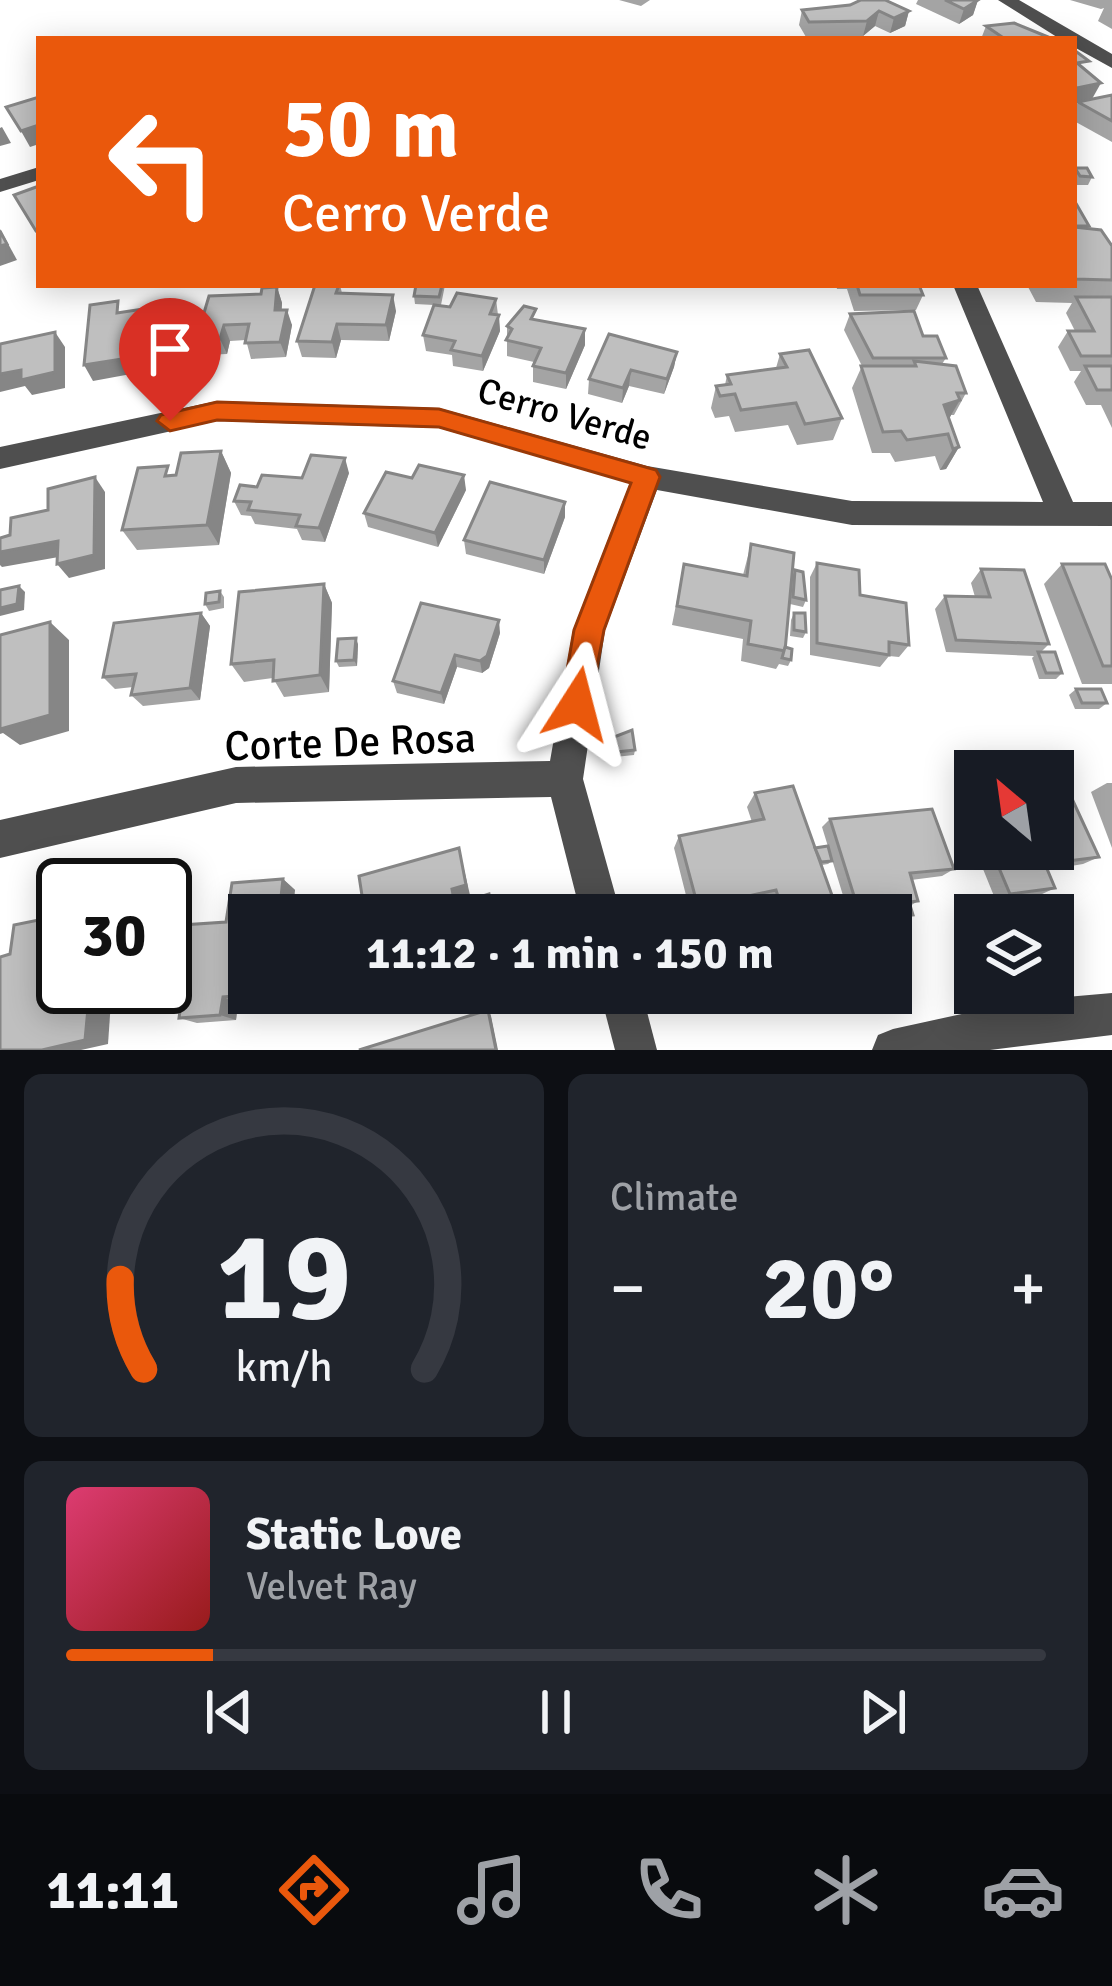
<!DOCTYPE html>
<html lang="en">
<head>
<meta charset="utf-8">
<style>
	:root { --surface:#171b24; --page:#20242c; --text:#f1f3f6; --muted:#9ea1a6; --line:#363941; --accent:#ea580c }
	body { margin:0; font-family:Signika,sans-serif; background:var(--page); color:var(--text); height:100vh; display:flex; flex-direction:column; font-size:45px; white-space:nowrap }
	* { box-sizing:border-box; margin:0 }
	p { font-size:39px; color:var(--muted) }
	.icon { flex:none; width:66px; height:66px; fill:none; stroke:currentColor; stroke-width:2; stroke-linecap:round; stroke-linejoin:round }
	.map { position:relative; height:1050px; overflow:hidden }
	.panel { display:flex; flex-direction:column; gap:24px; padding:24px; background:#0d0f14; flex:1 }
	.panel>* { flex:none }
	.top-card { position:absolute; left:36px; top:36px; width:1041px; height:252px; border-radius:0px; box-shadow:0 6px 30px #0003; background:#ea580c; color:#fff; overflow:hidden }
	.needle { width:78px; rotate:331deg }
	.tools { position:absolute; left:954px; top:750px; display:grid; gap:24px }
	.tools a { display:grid; place-items:center; width:120px; height:120px; border-radius:0px; background:var(--surface); box-shadow:0 6px 30px #0003; font-size:60px }
	.speed { position:absolute; left:36px; top:858px; display:flex; gap:24px; font-size:60px; font-weight:700; text-align:center }
	.speed>* { display:grid; place-content:center; width:156px; height:156px; border-radius:50%; background:var(--surface); box-shadow:0 6px 30px #0003; line-height:1 }
	.speed .limit { border:6px solid #111; border-radius:18px; background:#fff; color:#111 }
	.pin { position:absolute; display:grid; place-items:center; width:102px; height:102px; color:#fff; margin:-123px -51px; border-radius:50% 50% 50% 0; rotate:-45deg; box-shadow:0 0 12px #0007 }
	.pin .icon { rotate:45deg }
	.me { position:absolute; width:132px; margin:-66px; rotate:9deg; stroke-linejoin:round; filter:drop-shadow(0 0 9px #0008) }
	.turn { display:flex; align-items:center; gap:42px; height:252px; padding:0 48px; font-size:54px }
	.turn .icon { width:156px; height:156px; stroke-width:2.5 }
	.turn b { display:block; font-size:84px; line-height:102px }
	.big { font-size:90px; font-weight:700; line-height:1.1 }
	.panel .tile { flex:1; display:flex; flex-direction:column; justify-content:center; gap:18px; min-width:0; padding:0 42px; border-radius:18px; background:var(--page) }
	.panel .dial { align-items:center; gap:0 }
	.dial svg { height:312px; overflow:visible; fill:none; stroke:var(--line); stroke-width:7; stroke-linecap:round; text-anchor:middle }
	.dial text { fill:var(--text); stroke:none }
	.song { display:flex; align-items:center; gap:36px }
	.cover { width:144px; height:144px; border-radius:18px; background:linear-gradient(135deg,hsl(340 70% 55%),hsl(0 70% 35%)) }
	.played { height:12px; border-radius:6px; background:linear-gradient(90deg,var(--accent) 15%,var(--line) 15%) }
	.keys { display:flex; justify-content:space-around; direction:ltr }
	.heat { display:flex; justify-content:space-between; align-items:center; font-size:66px; direction:ltr }
	.panel .tiles { flex:1; display:grid; gap:24px; grid-template-columns:1fr 1fr }
	.tile:last-child { grid-column:span 2 }
	.trip { position:absolute; left:228px; top:894px; width:684px; height:120px; border-radius:0px; background:var(--surface); box-shadow:0 6px 30px #0003; font-weight:700; line-height:120px; text-align:center }
	.menu { display:flex; height:192px; justify-content:space-around; align-items:center; background:#090b0e; color:var(--muted) }
	.menu .icon { width:84px; height:84px }
	.menu .current { color:var(--accent) }
	.menu b { font-size:54px; color:var(--text) }
	.map>svg:first-child { display:block }
	.lines { fill:none; stroke-linecap:round; stroke-linejoin:round }
	.minor { fill:#4f4f4f; fill-rule:evenodd }
	.wall { fill:#a4a4a4 }
	.shaded-wall { fill:#868686 }
	.building { fill:#bfbfbf; stroke:#868686; stroke-width:3 }
	.route { fill:#ea580c; stroke:#983908; stroke-width:3 }
	.labels { text-anchor:middle; stroke-width:10; stroke-linejoin:round; paint-order:stroke }
	.street-label { font-size:36px; fill:#000; stroke:#fff }
	.near-street-label { font-size:42px; fill:#000; stroke:#fff }
</style>
</head>
<body>
<div class="map">
<svg width="1112" height="1050" viewBox="0 0 1112 1050">
	<rect width="100%" height="100%" fill="#fff"/>
	<g class="lines">
		<g class="minor">
			<polygon points="998,0 1019,0 1112,54 1112,68 1074,47 1074,39 1060,39"/>
			<polygon points="39,167 39,180 0,192 0,179"/>
			<polygon points="953,285 977,285 1073,502 1112,502 1112,526 852,525 657,490 605,630 583,779 621,915 581,915 551,797 236,803 0,858 0,820 236,767 550,761 573,630 630,483 439,428 217,421 0,469 0,447 217,401 439,408 647,466 852,501 1043,502"/>
			<polygon points="600,993 642,993 657,1050 615,1050"/>
			<polygon points="1112,993 1112,1035 990,1050 872,1050 878,1035 893,1029 1021,1001"/>
		</g>
	</g>
	<g class="wall">
		<polygon points="619,0 650,0 641,6"/>
		<polygon points="918,0 978,0 973,15 959,24 916,4"/>
		<polygon points="1070,0 1112,0 1112,29 1098,21 1104,8 1101,9"/>
		<polygon points="802,10 909,11 905,26 890,33 875,26 863,36 806,37 799,25"/>
		<polygon points="986,26 1053,39 981,39"/>
		<polygon points="1112,95 1112,142 1074,121 1074,110 1078,102"/>
		<polygon points="1075,168 1092,177 1088,185 1075,185"/>
		<polygon points="1074,200 1089,226 1088,228 1112,246 1112,428 1101,405 1086,405 1074,382 1081,371 1070,371 1058,347 1068,331 1075,331 1066,313 1072,303 1036,302 1027,285 1074,285"/>
		<polygon points="315,285 340,285 342,293 396,311 389,341 341,340 336,358 302,357 297,341"/>
		<polygon points="416,285 445,285 441,305 450,307 496,299 500,331 483,371 453,366 452,355 426,351 423,335 434,305 415,304 414,296"/>
		<polygon points="836,285 919,285 923,295 916,310 854,311 847,289 837,289"/>
		<polygon points="277,287 282,303 281,310 292,325 286,357 251,359 246,340 230,341 227,354 203,355 196,340 261,294"/>
		<polygon points="850,314 923,336 946,358 942,364 966,393 954,415 951,415 949,419 959,447 946,469 940,470 935,456 895,462 890,453 872,453 852,388 862,366 844,330"/>
		<polygon points="536,320 585,329 585,345 566,389 533,382 533,366 534,362 507,356 507,326"/>
		<polygon points="677,352 674,367 664,394 629,386 622,403 588,394 589,379"/>
		<polygon points="780,354 842,418 833,440 797,445 788,425 735,432 729,416 715,418 711,408 716,386 725,385 727,375 776,368"/>
		<polygon points="221,451 231,473 219,545 137,550 122,530 173,475"/>
		<polygon points="349,473 325,542 302,540 297,529 255,524 251,516 241,515 234,501 257,487 302,478"/>
		<polygon points="466,490 438,547 368,527 364,513"/>
		<polygon points="565,502 565,517 544,574 466,554 464,540"/>
		<polygon points="751,544 791,660 788,666 779,664 776,669 741,661 743,639 672,625 684,564 743,575"/>
		<polygon points="817,563 860,595 909,645 899,657 889,656 880,667 810,655 810,577"/>
		<polygon points="1062,564 1112,580 1112,684 1082,684 1044,584"/>
		<polygon points="981,569 1049,644 1041,652 1062,673 1056,679 1039,679 1032,658 1034,656 946,652 935,609 945,596 975,597 971,583"/>
		<polygon points="795,570 806,600 803,607 790,604 792,577"/>
		<polygon points="324,584 332,603 329,692 284,697 273,678 244,682 231,664"/>
		<polygon points="220,591 224,597 224,608 209,611 205,604"/>
		<polygon points="201,613 210,626 200,700 143,706 131,695 133,687 115,689 103,677"/>
		<polygon points="794,613 806,632 803,638 790,636 791,620"/>
		<polygon points="500,633 489,668 482,673 457,667 444,704 397,693 393,681"/>
		<polygon points="358,644 357,666 339,667 336,661"/>
		<polygon points="1076,689 1107,703 1099,709 1075,709 1069,695"/>
		<polygon points="614,737 635,750 634,755 615,757"/>
		<polygon points="1107,783 1112,783 1112,848 1091,792"/>
		<polygon points="755,793 832,861 828,864 822,865 839,915 771,915 766,900 699,915 691,915 674,848 679,836 752,822 747,807"/>
		<polygon points="975,800 975,849 1053,849 1099,857 1083,864 1047,870 1055,888 1040,895 996,901 959,810 971,801"/>
		<polygon points="830,819 954,869 942,876 911,880 918,901 910,906 913,915 902,921 891,922 891,915 849,915 822,827"/>
		<polygon points="283,879 295,890 249,993 284,993 283,999 238,1003 236,1020 197,1023 179,1018 181,1004 172,1004 153,998 226,922"/>
	</g>
	<g class="shaded-wall">
		<polygon points="978,0 973,15 959,24 964,9"/>
		<polygon points="879,11 875,26 863,36 867,21"/>
		<polygon points="909,11 905,26 890,33 894,18"/>
		<polygon points="1101,83 1092,99 1074,103 1074,94 1077,88"/>
		<polygon points="39,125 39,144 30,147 21,131"/>
		<polygon points="2,127 11,143 0,146 0,128"/>
		<polygon points="0,229 17,260 0,266"/>
		<polygon points="277,287 282,303 281,326 275,310"/>
		<polygon points="393,295 396,311 389,341 386,325"/>
		<polygon points="176,304 184,320 184,346 132,354 131,374 93,381 84,365"/>
		<polygon points="287,310 292,325 286,357 280,342"/>
		<polygon points="499,315 500,331 483,371 482,356"/>
		<polygon points="337,324 341,340 336,358 332,342"/>
		<polygon points="224,325 230,341 227,354 220,339"/>
		<polygon points="585,329 585,345 566,389 566,373"/>
		<polygon points="55,332 65,347 65,388 32,395 25,386 0,392 0,374"/>
		<polygon points="677,352 674,367 664,394 667,379"/>
		<polygon points="631,370 629,386 622,403 623,388"/>
		<polygon points="960,400 947,422 944,405"/>
		<polygon points="959,447 946,469 940,470 953,449"/>
		<polygon points="221,451 231,473 219,545 207,525"/>
		<polygon points="345,458 349,473 325,542 319,528"/>
		<polygon points="464,475 466,490 438,547 435,533"/>
		<polygon points="95,477 105,492 105,569 69,578 57,564"/>
		<polygon points="565,502 565,517 544,574 544,560"/>
		<polygon points="58,541 70,555 2,567 0,565 0,552"/>
		<polygon points="324,584 332,603 329,692 320,675"/>
		<polygon points="19,586 25,592 24,610 0,616 0,608"/>
		<polygon points="201,613 210,626 200,700 190,688"/>
		<polygon points="499,620 500,633 489,668 482,673 480,661"/>
		<polygon points="50,622 69,640 69,731 20,745 3,733 0,734 0,701"/>
		<polygon points="356,638 358,644 357,666 354,660"/>
		<polygon points="455,655 457,667 444,704 441,693"/>
		<polygon points="459,848 470,895 457,899 460,914 455,905 452,889"/>
		<polygon points="283,879 295,890 293,915 279,915"/>
		<polygon points="90,987 112,987 108,1044 81,1050 42,1050"/>
		<polygon points="270,993 284,993 283,999"/>
		<polygon points="377,993 399,993 383,998"/>
		<polygon points="223,997 238,1003 236,1020 220,1015"/>
		<polygon points="488,1010 491,1016 498,1050 496,1050"/>
	</g>
	<g class="building">
		<polygon points="861,0 885,0 909,11 894,18 879,11 867,21 809,22 802,10 850,5"/>
		<polygon points="945,0 978,0 964,9"/>
		<polygon points="1014,23 1053,39 1005,39 986,26"/>
		<polygon points="1074,50 1089,61 1077,63 1101,83 1077,88 1074,86"/>
		<polygon points="1112,95 1112,121 1078,102"/>
		<polygon points="39,97 39,125 21,131 6,107"/>
		<polygon points="1075,168 1087,168 1092,177 1080,176"/>
		<polygon points="39,186 39,230 36,231 14,195"/>
		<polygon points="1074,200 1089,226 1074,226"/>
		<polygon points="1074,227 1101,230 1112,246 1112,280 1074,279"/>
		<polygon points="0,231 7,244 0,246"/>
		<polygon points="315,285 339,285 336,293 393,295 386,325 337,324 332,342 297,341"/>
		<polygon points="416,285 442,285 439,297 414,296"/>
		<polygon points="857,285 919,285 923,295 860,295"/>
		<polygon points="277,287 275,310 287,310 280,342 245,343 249,324 224,325 220,339 196,340 209,296 261,294 262,288"/>
		<polygon points="457,293 496,299 490,314 499,315 482,356 451,350 455,341 423,335 434,305 450,307"/>
		<polygon points="1076,297 1112,297 1112,356 1081,356 1068,331 1094,331"/>
		<polygon points="118,301 117,313 176,304 176,330 123,338 122,359 84,365 90,305"/>
		<polygon points="524,306 536,309 531,319 585,329 566,373 533,366 541,348 506,340 512,329 507,326"/>
		<polygon points="914,311 923,336 937,336 946,358 873,358 850,314"/>
		<polygon points="55,332 55,372 21,380 21,370 0,374 0,344"/>
		<polygon points="609,334 677,352 667,379 631,370 623,388 589,379"/>
		<polygon points="809,350 842,418 805,424 796,403 741,410 735,394 720,396 716,386 731,384 727,375 787,367 780,354"/>
		<polygon points="914,361 956,366 966,393 957,393 960,400 944,405 959,447 953,449 948,434 907,440 901,431 883,432 861,366 916,366"/>
		<polygon points="1085,366 1112,366 1112,390 1097,390"/>
		<polygon points="221,451 207,525 122,530 138,468 168,466 165,476 176,475 181,453"/>
		<polygon points="311,455 345,458 319,528 296,526 300,515 248,510 251,502 234,501 240,485 257,487 262,475 302,478"/>
		<polygon points="419,465 464,475 435,533 364,513 386,472 412,478"/>
		<polygon points="95,477 94,555 57,564 58,541 0,552 0,538 10,535 11,518 48,510 48,489"/>
		<polygon points="490,482 565,502 544,560 464,540"/>
		<polygon points="751,544 794,553 785,651 748,644 751,621 677,606 684,564 747,576"/>
		<polygon points="817,563 859,570 860,595 906,603 909,645 889,642 889,655 817,643"/>
		<polygon points="1062,564 1105,564 1112,580 1112,666 1103,666"/>
		<polygon points="981,569 1024,570 1049,644 956,640 945,596 990,597"/>
		<polygon points="795,570 803,572 806,600 793,597"/>
		<polygon points="324,584 320,675 273,681 274,660 231,664 239,592"/>
		<polygon points="19,586 17,604 0,608 0,590"/>
		<polygon points="220,591 219,602 205,604 206,593"/>
		<polygon points="421,603 499,620 487,656 480,661 455,655 441,693 393,681"/>
		<polygon points="201,613 190,688 131,695 136,674 103,677 114,623"/>
		<polygon points="794,613 805,613 806,632 794,630"/>
		<polygon points="50,622 50,715 0,729 0,635"/>
		<polygon points="356,638 354,660 336,661 338,639"/>
		<polygon points="785,647 792,649 791,660 782,658"/>
		<polygon points="1038,652 1055,652 1062,673 1046,673"/>
		<polygon points="1076,689 1101,689 1107,703 1082,703"/>
		<polygon points="632,730 635,750 616,752 614,737"/>
		<polygon points="793,786 839,915 784,915 776,890 698,907 679,836 764,819 755,793"/>
		<polygon points="1067,788 1099,857 1045,864 1055,888 1010,894 991,849 1053,849 1053,790"/>
		<polygon points="932,809 954,869 910,873 918,901 909,902 913,915 891,917 891,915 860,915 830,819"/>
		<polygon points="828,846 832,861 821,862 815,848"/>
		<polygon points="459,848 466,885 452,889 455,905 489,894 493,915 365,915 359,876"/>
		<polygon points="283,879 279,915 249,915 249,993 270,993 223,997 220,1015 179,1018 182,997 153,998 156,987 165,987 165,937 167,926 226,922 232,883"/>
		<polygon points="63,915 63,987 90,987 85,1040 42,1050 0,1050 0,957 10,954 14,925"/>
		<polygon points="488,1010 496,1050 359,1050"/>
	</g>
	<polygon class="route" points="217,402 439,409 656,470 660,477 604,630 588,715 577,719 566,715 561,704 574,630 631,483 439,427 217,420 170,431 157,421 161,415"/>
	<g class="labels">
		<g class="street-label">
			<text transform="translate(565 413) rotate(16)" y="13">Cerro Verde</text>
		</g>
		<g class="near-street-label">
			<text transform="translate(350 741) rotate(-2)" y="15">Corte De Rosa</text>
		</g>
	</g>
</svg>
<div class="tools">
<a><svg class="needle" viewBox="-14 -14 28 28"><path d="M0-13l5 13h-10z" fill="#e53935"/><path d="M0 13l5-13h-10z" fill="#9ea1a6"/></svg></a>
<a><svg class="icon" aria-label="layers" viewBox="0 0 24 24"><path d="M12 4l9 5-9 5-9-5zM3 14l9 5 9-5"/></svg></a>
</div>
<div class="speed"><div class="limit">30</div></div>
<div class="pin" style="left:170px;top:421px;background:#d93025"><svg class="icon" aria-label="arrive" viewBox="0 0 24 24"><path d="M6 21V4h12l-3 4 3 4H6"/></svg></div>
<svg class="me" style="left:577px;top:704px" viewBox="-20 -20 40 40"><path d="M0-17L14 15 0 8-14 15z" fill="#ea580c" stroke="#fff" stroke-width="4"/></svg>
<div class="trip">11:12 · 1 min · 150 m</div>
<div class="top-card">
<div class="turn"><svg class="icon" aria-label="left" viewBox="0 0 24 24"><path d="M17 20v-9H6M10 6l-5 5 5 5"/></svg><div><b>50 m</b>Cerro Verde</div></div>
</div>
</div>
<section class="panel">
<div class="tiles">
<div class="tile dial"><svg viewBox="0 0 100 80">
<path d="M14 69A42 42 0 1 1 86 69"/>
<path d="M14 69A42 42 0 0 1 8 46" stroke="#ea580c"/>
<text x="50" y="56" font-size="32" font-weight="700">19</text>
<text x="50" y="72" font-size="11">km/h</text>
</svg></div>
<div class="tile"><p>Climate</p>
<div class="heat"><a>−</a><b class="big">20°</b><a>+</a></div>
</div>
<div class="tile">
<div class="song"><i class="cover"></i><div><b>Static Love</b><p>Velvet Ray</p></div></div>
<div class="played"></div>
<div class="keys"><svg class="icon" aria-label="previous" viewBox="0 0 24 24"><path d="M18 5L8 12l10 7zM5 5v14"/></svg><svg class="icon" aria-label="pause" viewBox="0 0 24 24"><path d="M8 5v14M16 5v14"/></svg><svg class="icon" aria-label="next" viewBox="0 0 24 24"><path d="M6 5l10 7-10 7zM19 5v14"/></svg></div>
</div>
</div>
</section>
<nav class="menu">
<b>11:11</b>
<svg class="icon current" aria-label="directions" viewBox="0 0 24 24"><path d="M12 3l9 9-9 9-9-9zM9 14v-3h6M13 9l2 2-2 2"/></svg>
<svg class="icon" aria-label="music" viewBox="0 0 24 24"><path d="M9 18V5l10-2v13"/><circle cx="6" cy="18" r="3"/><circle cx="16" cy="16" r="3"/></svg>
<svg class="icon" aria-label="phone" viewBox="0 0 24 24"><path d="M5 4h4l2 5-3 2q2 4 5 5l2-3 5 2v4C11 20 4 13 5 4z"/></svg>
<svg class="icon" aria-label="climate" viewBox="0 0 24 24"><path d="M12 3v18M4 7l16 10M4 17L20 7"/></svg>
<svg class="icon" aria-label="car" viewBox="0 0 24 24"><path d="M5 17H2v-5l4-1 3-4h7l3 4 3 1v5h-3M9 17h6M6 11h13"/><circle cx="7" cy="17" r="2"/><circle cx="17" cy="17" r="2"/></svg>
</nav>
</body>
</html>
